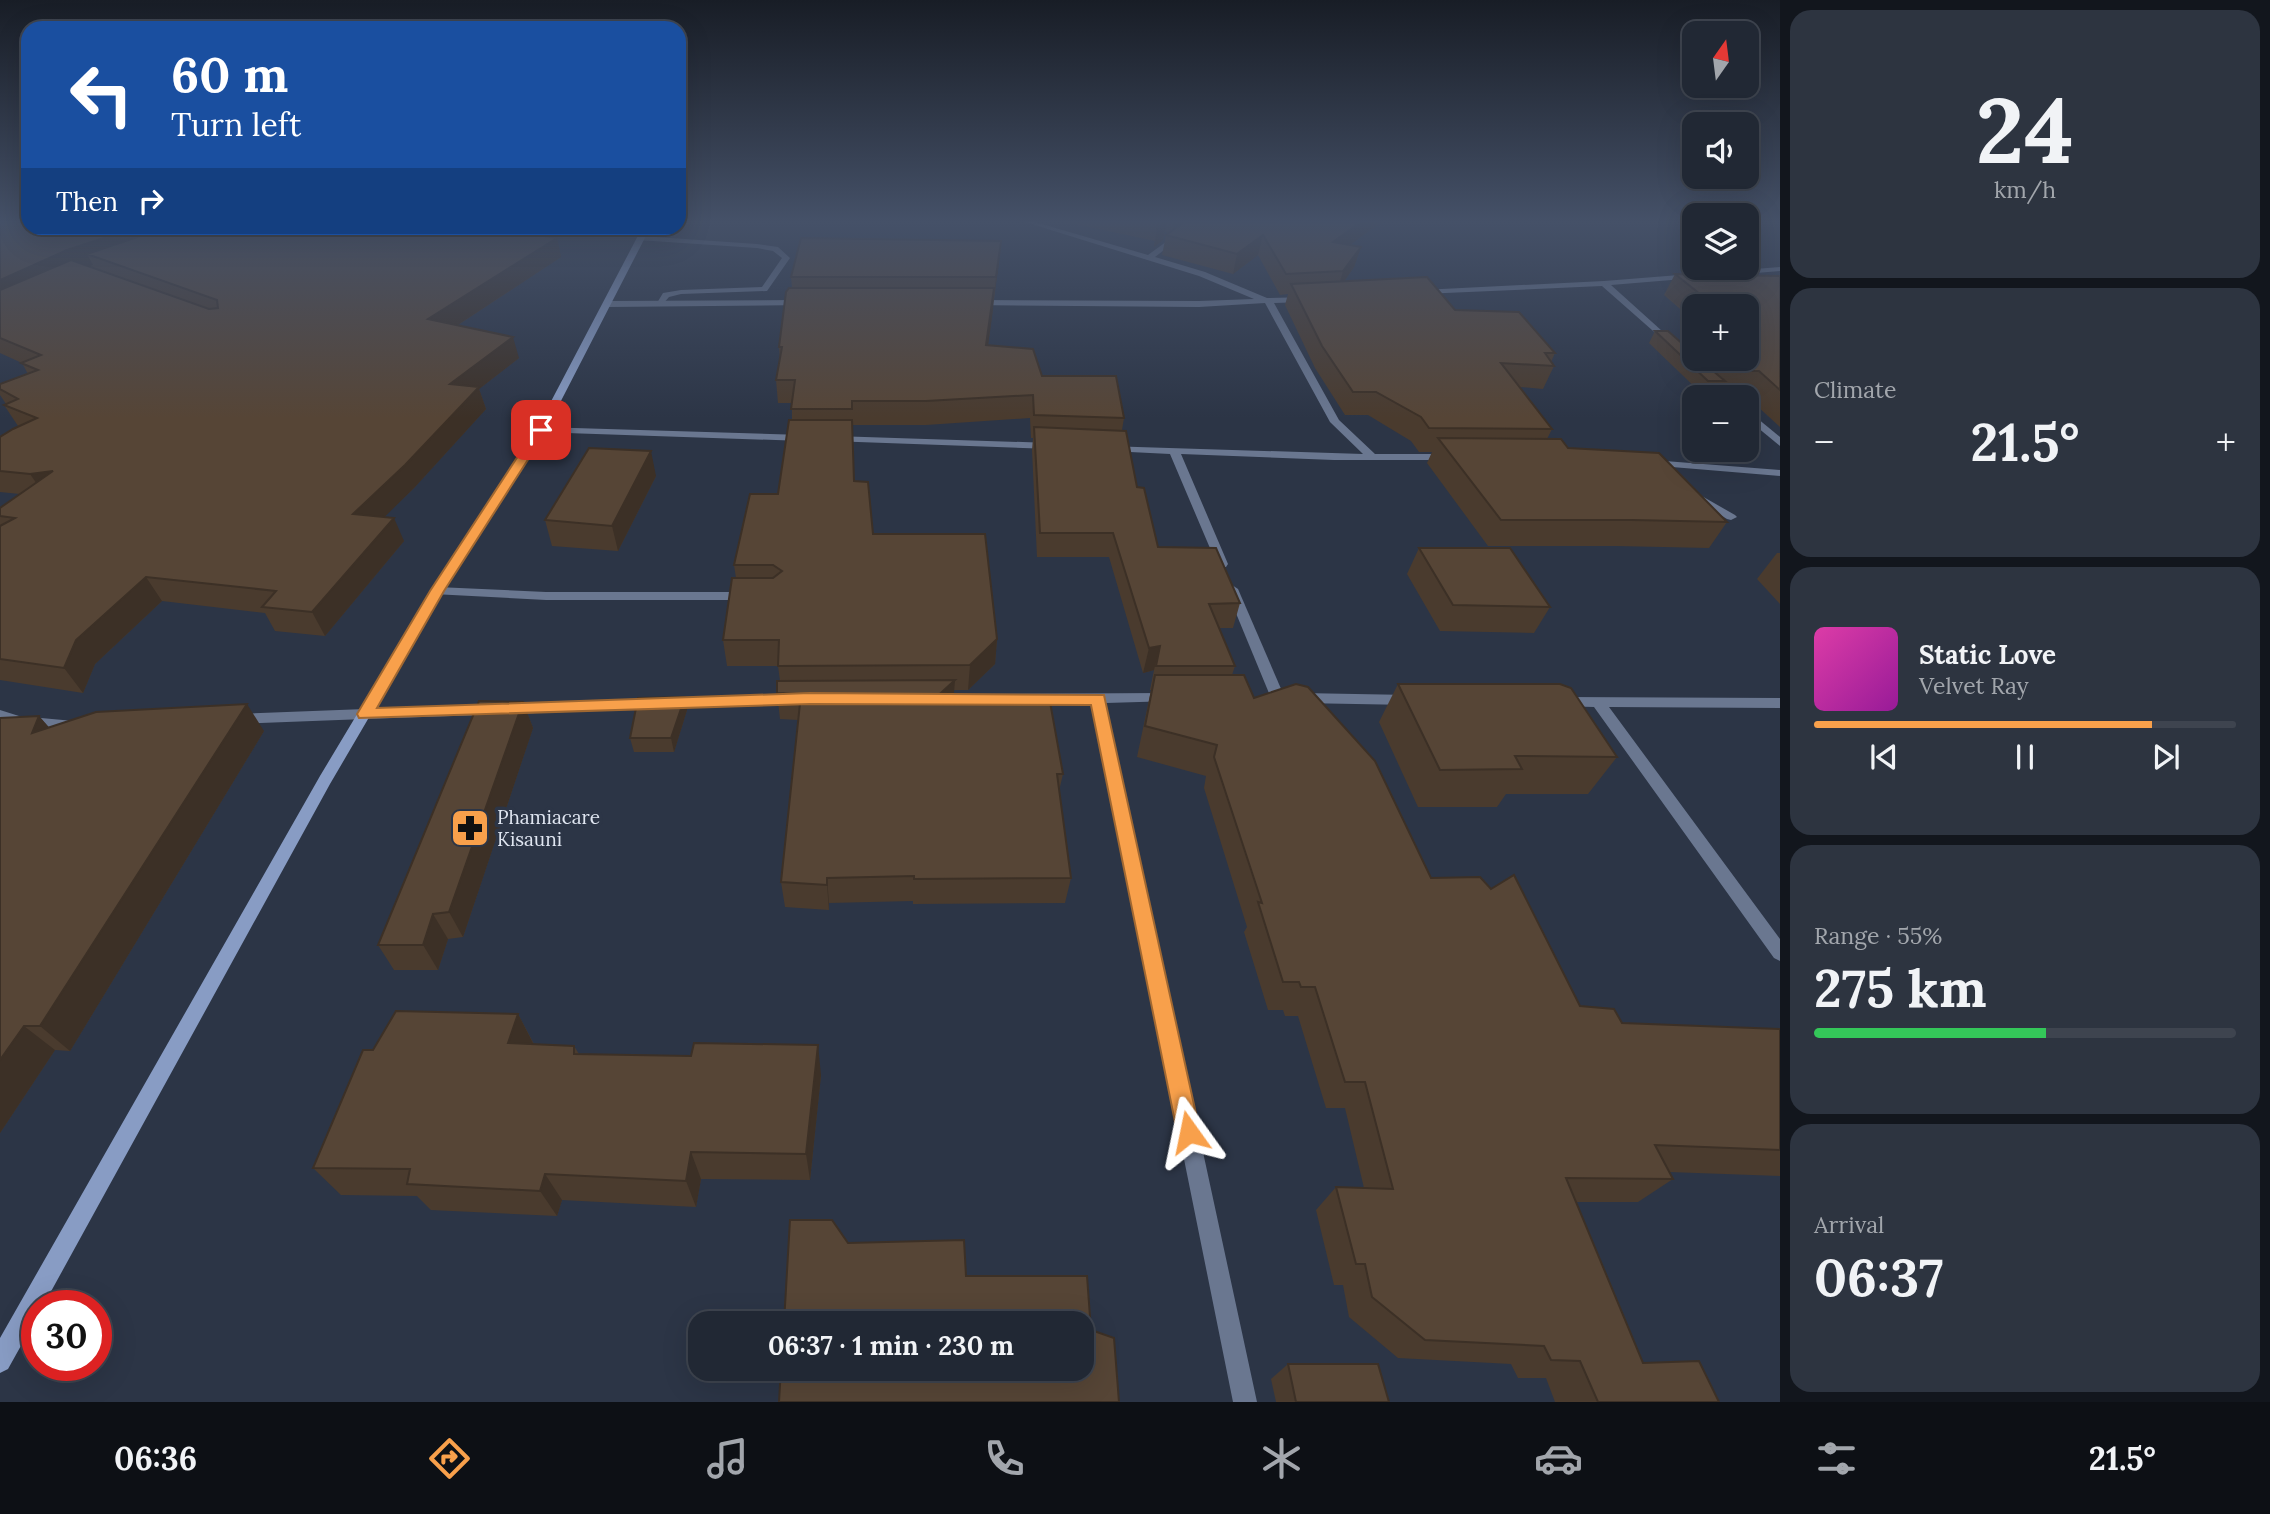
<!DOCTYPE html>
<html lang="en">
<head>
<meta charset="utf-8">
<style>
	:root { --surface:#212834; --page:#2d3440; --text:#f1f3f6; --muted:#a2a6ac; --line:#3e444f; --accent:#f8a04b }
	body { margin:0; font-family:Lora,serif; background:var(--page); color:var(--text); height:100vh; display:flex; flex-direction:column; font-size:26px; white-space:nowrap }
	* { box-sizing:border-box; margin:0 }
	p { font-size:23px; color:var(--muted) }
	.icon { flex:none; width:38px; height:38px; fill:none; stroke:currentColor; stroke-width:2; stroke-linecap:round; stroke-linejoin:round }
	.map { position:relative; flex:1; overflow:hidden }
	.panel { display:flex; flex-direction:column; gap:10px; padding:10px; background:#12161d; width:490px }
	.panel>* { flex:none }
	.hud { position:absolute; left:21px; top:21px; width:665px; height:214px; border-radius:21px; box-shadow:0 7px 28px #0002,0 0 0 2px var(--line); background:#1a4fa0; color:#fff; overflow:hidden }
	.needle { width:46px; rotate:14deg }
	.tools { position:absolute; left:1682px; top:21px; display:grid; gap:14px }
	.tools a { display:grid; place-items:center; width:77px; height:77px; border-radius:14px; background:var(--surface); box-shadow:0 7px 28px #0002,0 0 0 2px var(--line); font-size:35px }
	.speed { position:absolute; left:21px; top:1290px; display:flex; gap:14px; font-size:35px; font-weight:700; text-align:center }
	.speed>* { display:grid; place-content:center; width:91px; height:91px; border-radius:50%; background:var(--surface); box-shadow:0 7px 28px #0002,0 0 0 2px var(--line); line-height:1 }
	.speed .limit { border:10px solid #d22; background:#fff; color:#111 }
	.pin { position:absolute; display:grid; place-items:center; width:60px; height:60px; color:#fff; margin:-30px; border-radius:14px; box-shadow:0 4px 10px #0006 }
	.me { position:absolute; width:77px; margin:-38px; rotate:348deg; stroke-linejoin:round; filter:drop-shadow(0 0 5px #0008) }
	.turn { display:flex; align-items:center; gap:24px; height:147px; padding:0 35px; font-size:32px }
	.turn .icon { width:91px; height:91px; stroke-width:2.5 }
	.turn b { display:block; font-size:49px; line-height:60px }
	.then { display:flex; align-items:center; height:66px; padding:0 35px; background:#0003; gap:14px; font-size:26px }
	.big { font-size:52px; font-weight:700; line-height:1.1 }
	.panel .widget { flex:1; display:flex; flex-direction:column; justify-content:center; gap:10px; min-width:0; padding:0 24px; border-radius:21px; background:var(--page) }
	.panel .dial { align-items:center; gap:0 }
	.dial b { font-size:91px; line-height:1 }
	.song { display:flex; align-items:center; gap:21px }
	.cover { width:84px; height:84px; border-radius:10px; background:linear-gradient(135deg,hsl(320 70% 55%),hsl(300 70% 35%)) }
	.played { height:7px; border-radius:4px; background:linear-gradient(90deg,var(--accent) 80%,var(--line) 80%) }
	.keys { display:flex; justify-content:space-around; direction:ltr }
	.heat { display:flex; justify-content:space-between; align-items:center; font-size:38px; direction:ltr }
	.charge { height:10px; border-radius:5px; background:linear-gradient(90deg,#34c759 55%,var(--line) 0) }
	.trip { position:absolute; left:688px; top:1311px; width:406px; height:70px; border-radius:21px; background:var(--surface); box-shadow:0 7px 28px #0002,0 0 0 2px var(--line); font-weight:700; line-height:70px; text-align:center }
	.tab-bar { display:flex; height:112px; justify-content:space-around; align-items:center; background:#0d1015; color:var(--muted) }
	.tab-bar .icon { width:49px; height:49px }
	.tab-bar .selected { color:var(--accent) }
	.tab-bar b { font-size:32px; color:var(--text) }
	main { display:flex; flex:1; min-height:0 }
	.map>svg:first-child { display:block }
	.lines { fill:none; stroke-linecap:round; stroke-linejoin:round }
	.service { fill:#6a7790; fill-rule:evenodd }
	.minor { fill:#6a7790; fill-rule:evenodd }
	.secondary { fill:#889cc4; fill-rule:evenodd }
	.wall { fill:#4a3b2e }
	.shaded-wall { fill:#3c3026 }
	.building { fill:#564536; stroke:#3c3026; stroke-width:2 }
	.route { fill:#f8a04b; stroke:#a16831; stroke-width:2 }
	.labels { text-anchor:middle; stroke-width:7; stroke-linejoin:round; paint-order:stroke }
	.poi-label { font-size:19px; fill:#e0e6f1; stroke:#2c3546; text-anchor:start }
</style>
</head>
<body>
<main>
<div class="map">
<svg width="1780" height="1402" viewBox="0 0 1780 1402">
	<rect width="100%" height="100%" fill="#2c3546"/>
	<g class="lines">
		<g class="service">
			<polygon points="641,236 757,244 778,247 790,258 767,291 681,294 669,297 661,306 657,303 663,293 681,290 762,287 782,258 773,251 757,248 638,240 637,238"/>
			<polygon points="1693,491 1735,515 1737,517 1731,520 1727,519 1689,496 1689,492"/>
			<polygon points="437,587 546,592 747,592 753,596 747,600 546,600 433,594 431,591"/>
			<polygon points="365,709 372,714 365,719 238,724 231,719 238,714"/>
			<polygon points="0,710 19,716 74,721 81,726 74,731 18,726 0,720"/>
		</g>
		<g class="minor">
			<polygon points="1025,222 1035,222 1148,255 1193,222 1200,222 1155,257 1205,272 1267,298 1307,297 1307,301 1304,302 1274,303 1339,420 1375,454 1447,454 1452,457 1447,460 1334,460 1181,454 1228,564 1226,567 1218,567 1170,454 1110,451 1106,450 1106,446 1363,454 1330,422 1265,303 1199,307 971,305 970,303 974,300 1199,301 1254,299 1199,276"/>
			<polygon points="1694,235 1694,240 1687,242 1688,245 1694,247 1694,252 1681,248 1680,239"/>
			<polygon points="1780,267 1780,271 1611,285 1672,340 1674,342 1669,345 1602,286 1422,294 1418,292 1422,290 1604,281"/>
			<polygon points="803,300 807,303 806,305 608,307 604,304 608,301"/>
			<polygon points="1707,374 1710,375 1735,397 1724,397 1704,379 1702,377"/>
			<polygon points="1746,409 1780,437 1780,446 1746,418"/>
			<polygon points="541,427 803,435 808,438 803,441 537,432 537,428"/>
			<polygon points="834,436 1051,443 1056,446 1051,449 830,441 829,439"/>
			<polygon points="1652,460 1780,470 1780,476 1648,465 1648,461"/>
			<polygon points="1232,585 1238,589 1285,698 1283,701 1273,701 1271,698 1226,589"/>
			<polygon points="1168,693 1173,695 1175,698 1173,701 1106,703 1257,1402 1233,1402 1092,703 937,704 930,699 937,694"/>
			<polygon points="1301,693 1410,695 1417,700 1410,705 1301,703 1294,698"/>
			<polygon points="794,694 801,699 794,704 365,719 358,714 365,709"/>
			<polygon points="1563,697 1780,698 1780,708 1609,707 1780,939 1780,961 1774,958 1594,707 1558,706 1556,702 1558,698"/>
		</g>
		<polygon class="secondary" points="642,228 650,228 546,430 443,591 330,784 43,1306 37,1306 37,1317 8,1369 0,1373 0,1338 320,776 431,591 536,430"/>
	</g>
	<g class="wall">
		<polygon points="0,222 557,238 561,257 458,325 519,358 479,389 486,409 414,488 384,517 404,541 325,636 275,631 265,613 162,601 95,664 83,693 0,680 0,508 20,494 0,492 0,437 18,426 4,405 6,404 0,395 0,384 28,374 22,363 0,353"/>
		<polygon points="1065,222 1381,222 1349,245 1361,247 1354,267 1344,281 1455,310 1555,353 1551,362 1554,366 1543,389 1520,387 1552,429 1547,439 1727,522 1709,548 1616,546 1488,546 1427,463 1432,452 1419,452 1411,441 1368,415 1345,415 1315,368 1285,305 1288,294 1280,295 1258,255 1233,274 1162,255 1166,235 1168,233 1165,232 1163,240 1154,247 1155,241"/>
		<polygon points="999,262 988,345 1042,376 1124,418 1122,430 1137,487 1158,547 1240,603 1233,628 1219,628 1235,666 1232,675 1431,878 1580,1006 1622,1023 1780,1029 1780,1176 1669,1172 1673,1179 1638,1202 1576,1202 1643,1363 1719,1402 1555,1402 1546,1378 1518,1378 1511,1364 1398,1358 1349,1317 1343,1285 1334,1285 1316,1210 1336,1187 1364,1188 1345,1108 1326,1108 1298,1016 1285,1016 1283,1010 1268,1010 1244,932 1247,927 1204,788 1206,776 1137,757 1151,690 1150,690 1154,670 1143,673 1109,557 1037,557 1032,450 1033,438 1031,438 1030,418 926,425 852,425 854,481 873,534 997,639 995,664 968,690 954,690 953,702 1063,774 1059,791 1071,878 1065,903 913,904 913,901 829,903 829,910 785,907 781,882 798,720 780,719 777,693 780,681 778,666 727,666 723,640 736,578 734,565 778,494 792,420 792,403 778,403 776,380 780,359 779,347 792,288 791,277"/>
		<polygon points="1675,274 1780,276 1780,427 1744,394 1736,394 1723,383 1717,393 1701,393 1649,343 1655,331 1680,342 1692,321 1694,321 1694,359 1746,359 1746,306 1694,306 1694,321 1664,295"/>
		<polygon points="656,476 618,551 552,546 545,520"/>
		<polygon points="1419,548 1550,607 1534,633 1440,631 1407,574"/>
		<polygon points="1777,553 1780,553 1780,604 1757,579"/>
		<polygon points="1398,684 1617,757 1588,794 1506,794 1497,807 1418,807 1379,722"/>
		<polygon points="523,702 533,728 463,937 448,939 438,970 394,970 378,945"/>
		<polygon points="687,710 674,752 634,752 630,738"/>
		<polygon points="39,716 49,728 264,731 70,1051 55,1050 0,1133 0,718"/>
		<polygon points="518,1014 534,1044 574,1046 579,1054 821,1075 810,1180 701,1179 696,1207 562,1200 557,1216 431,1210 417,1196 341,1195 313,1168 373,1050"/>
		<polygon points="1288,1364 1389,1402 1276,1402 1271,1379"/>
	</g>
	<g class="shaded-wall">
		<polygon points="1167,222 1163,240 1154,247 1157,228"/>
		<polygon points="1175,222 1189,222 1172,234"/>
		<polygon points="1361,222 1381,222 1327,262 1333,242"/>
		<polygon points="135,228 200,228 87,254 93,265 78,270 0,306 0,280 67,250"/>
		<polygon points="1263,235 1258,255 1233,274 1237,254"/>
		<polygon points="557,238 561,257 435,340 428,319"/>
		<polygon points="1001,241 999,262 994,298 996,277"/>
		<polygon points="1361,247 1354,267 1337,292 1343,271"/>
		<polygon points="994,288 993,310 985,368 986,345"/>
		<polygon points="513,337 519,358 479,389 486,409 414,488 363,538 353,514 450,384"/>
		<polygon points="651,451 656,476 618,551 612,526"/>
		<polygon points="53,471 46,497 30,474"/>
		<polygon points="394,518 404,541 325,636 312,612"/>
		<polygon points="146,577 162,601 95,664 83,693 64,668 76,640"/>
		<polygon points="997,639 995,664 968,690 970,665"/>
		<polygon points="1160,646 1154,670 1143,673 1149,648"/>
		<polygon points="955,680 953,706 931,702"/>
		<polygon points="685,697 687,710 674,752 671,738"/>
		<polygon points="523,702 533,728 463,937 449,912"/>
		<polygon points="247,704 264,731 70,1051 40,1026"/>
		<polygon points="39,716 63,743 32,733"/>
		<polygon points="827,878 829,903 829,910 827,885"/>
		<polygon points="433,914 448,939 438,970 423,945"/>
		<polygon points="518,1014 534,1045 508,1043"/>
		<polygon points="24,1026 55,1050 0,1133 0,1060"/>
		<polygon points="818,1045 821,1075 810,1180 806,1154"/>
		<polygon points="691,1152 701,1179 696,1207 686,1181"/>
		<polygon points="545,1174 562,1200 557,1216 540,1191"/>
	</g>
	<g class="building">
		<polygon points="0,222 28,222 28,228 135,228 67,250 0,280"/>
		<polygon points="1157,222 1166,222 1157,228 1158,222"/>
		<polygon points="1184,222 1361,222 1333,242 1361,247 1343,271 1286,274 1263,235 1237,254 1166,235"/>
		<polygon points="164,228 489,228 557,238 428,319 513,337 450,384 479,387 405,465 353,514 394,518 312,612 262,607 276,591 146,577 76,640 64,668 0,659 0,526 15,518 0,516 0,508 53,471 30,474 0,471 0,437 13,429 37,418 4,405 18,399 0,389 0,384 38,370 21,363 41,355 0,338 0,290 71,260 209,309 218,308 217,300 87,254"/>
		<polygon points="801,238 1001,241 996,277 791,277"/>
		<polygon points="1675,274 1780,276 1780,390 1759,371 1750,371 1736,359 1746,359 1746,306 1715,306"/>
		<polygon points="1427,277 1455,310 1519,312 1555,353 1545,353 1554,366 1501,363 1552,429 1429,428 1421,417 1376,392 1353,392 1322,346 1291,284"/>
		<polygon points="789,288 994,288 986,345 1033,349 1042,376 1116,376 1124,418 1034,415 1033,395 926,401 852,401 852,409 791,409 795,380 776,380 782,347 779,347 786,292"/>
		<polygon points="1655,331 1668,331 1694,354 1694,359 1699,359 1725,381 1708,381"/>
		<polygon points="789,420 852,420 854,481 868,482 873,534 985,534 997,639 970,665 778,666 779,640 723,640 732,578 773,578 782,571 773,565 734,565 750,494 778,494"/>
		<polygon points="1034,427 1126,431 1137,487 1144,488 1158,547 1216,548 1240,603 1209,604 1235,666 1156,666 1160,646 1149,648 1113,533 1040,533"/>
		<polygon points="1438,438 1561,439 1568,448 1659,453 1727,522 1632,520 1501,520"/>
		<polygon points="589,448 651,451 612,526 545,520"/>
		<polygon points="1419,548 1510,548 1550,607 1453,605"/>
		<polygon points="1155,675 1244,675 1254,698 1296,684 1308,687 1375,761 1431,878 1480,877 1491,889 1514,875 1580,1006 1614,1009 1622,1023 1780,1029 1780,1150 1655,1145 1673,1179 1566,1178 1643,1363 1699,1361 1719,1402 1598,1402 1580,1361 1551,1360 1544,1346 1425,1340 1372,1297 1365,1264 1356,1264 1336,1187 1393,1189 1365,1082 1345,1082 1315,987 1301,987 1299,982 1283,982 1258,902 1262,903 1214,757 1217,745 1145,726"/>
		<polygon points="955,680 931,702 1050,702 1063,774 1057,774 1071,878 914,879 914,876 827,878 827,885 781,882 801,694 777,693 777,681"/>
		<polygon points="1398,684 1560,684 1571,688 1617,757 1515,756 1522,769 1440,770"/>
		<polygon points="685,697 671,738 630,738 638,698"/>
		<polygon points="479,701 523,702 449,912 433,914 423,945 378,945"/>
		<polygon points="247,704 40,1026 24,1026 0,1060 0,718 39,716 32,733 96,712"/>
		<polygon points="396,1011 518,1014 508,1043 574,1046 574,1054 691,1056 694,1043 818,1045 806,1154 691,1152 686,1181 545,1174 540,1191 407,1184 410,1169 313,1168 363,1050 373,1050"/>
		<polygon points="790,1220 832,1220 848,1243 964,1240 966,1276 1087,1276 1091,1330 1114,1338 1119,1402 779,1402 781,1368 1082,1368 1082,1323 784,1323"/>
		<polygon points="1288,1364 1378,1364 1389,1402 1296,1402"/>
	</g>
	<linearGradient id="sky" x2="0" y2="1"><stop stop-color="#181d26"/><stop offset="0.53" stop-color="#455168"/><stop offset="1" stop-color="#455168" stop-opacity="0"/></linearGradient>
	<rect width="1780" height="418" fill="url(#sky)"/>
	<polygon class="route" points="541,426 547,430 444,591 377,708 810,693 1104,695 1200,1132 1197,1140 1189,1143 1181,1140 1177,1132 1091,705 810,704 359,718 357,714 430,591 535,430"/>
	<defs>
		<symbol id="pharmacy-square" viewBox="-11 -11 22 22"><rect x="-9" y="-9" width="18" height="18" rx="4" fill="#f8a04b" stroke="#2c3546"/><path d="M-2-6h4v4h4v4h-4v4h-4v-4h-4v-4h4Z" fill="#111"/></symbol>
	</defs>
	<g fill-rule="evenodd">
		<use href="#pharmacy-square" x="448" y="806" width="44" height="44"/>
	</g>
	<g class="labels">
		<g class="poi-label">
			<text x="497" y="824">Phamiacare<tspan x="497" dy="22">Kisauni</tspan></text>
		</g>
	</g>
</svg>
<div class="tools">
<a><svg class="needle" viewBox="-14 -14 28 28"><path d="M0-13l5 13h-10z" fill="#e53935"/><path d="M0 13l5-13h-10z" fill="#a2a6ac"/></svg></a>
<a><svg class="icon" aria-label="sound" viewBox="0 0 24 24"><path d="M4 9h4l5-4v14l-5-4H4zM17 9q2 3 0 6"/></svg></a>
<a><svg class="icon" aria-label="layers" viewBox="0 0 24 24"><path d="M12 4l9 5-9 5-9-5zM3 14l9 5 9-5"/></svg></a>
<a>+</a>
<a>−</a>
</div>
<div class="speed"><div class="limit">30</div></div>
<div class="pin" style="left:541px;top:430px;background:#d93025"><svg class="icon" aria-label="arrive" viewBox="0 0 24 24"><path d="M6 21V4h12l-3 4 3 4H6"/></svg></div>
<svg class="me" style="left:1189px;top:1132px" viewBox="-20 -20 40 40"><path d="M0-17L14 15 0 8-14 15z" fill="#f8a04b" stroke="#fff" stroke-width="4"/></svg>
<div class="trip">06:37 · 1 min · 230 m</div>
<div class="hud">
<div class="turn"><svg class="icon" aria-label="left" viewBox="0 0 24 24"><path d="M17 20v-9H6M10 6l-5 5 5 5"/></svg><div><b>60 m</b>Turn left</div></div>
<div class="then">Then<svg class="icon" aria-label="right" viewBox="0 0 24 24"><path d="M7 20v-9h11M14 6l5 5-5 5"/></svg></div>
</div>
</div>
<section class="panel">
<div class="widget dial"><b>24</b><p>km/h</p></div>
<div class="widget"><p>Climate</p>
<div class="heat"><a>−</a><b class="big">21.5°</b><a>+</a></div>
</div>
<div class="widget">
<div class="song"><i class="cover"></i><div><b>Static Love</b><p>Velvet Ray</p></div></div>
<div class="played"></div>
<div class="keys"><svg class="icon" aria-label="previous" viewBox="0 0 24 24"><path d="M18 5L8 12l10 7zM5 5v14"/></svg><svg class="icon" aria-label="pause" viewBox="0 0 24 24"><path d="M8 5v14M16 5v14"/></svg><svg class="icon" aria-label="next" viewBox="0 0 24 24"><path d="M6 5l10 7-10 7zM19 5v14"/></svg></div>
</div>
<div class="widget"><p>Range · 55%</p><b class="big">275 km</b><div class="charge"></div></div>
<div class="widget"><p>Arrival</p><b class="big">06:37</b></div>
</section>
</main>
<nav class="tab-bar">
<b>06:36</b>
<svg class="icon selected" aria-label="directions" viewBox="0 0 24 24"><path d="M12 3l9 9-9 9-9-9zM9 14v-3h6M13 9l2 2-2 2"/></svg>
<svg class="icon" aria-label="music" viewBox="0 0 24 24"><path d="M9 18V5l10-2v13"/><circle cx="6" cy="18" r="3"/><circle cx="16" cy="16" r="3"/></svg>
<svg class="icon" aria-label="phone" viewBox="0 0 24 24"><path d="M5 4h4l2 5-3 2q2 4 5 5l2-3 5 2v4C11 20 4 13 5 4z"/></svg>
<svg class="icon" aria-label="climate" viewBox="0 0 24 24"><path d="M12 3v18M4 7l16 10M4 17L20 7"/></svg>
<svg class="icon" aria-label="car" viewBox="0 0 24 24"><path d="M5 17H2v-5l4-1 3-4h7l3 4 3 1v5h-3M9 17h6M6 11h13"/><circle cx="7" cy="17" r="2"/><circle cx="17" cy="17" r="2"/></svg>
<svg class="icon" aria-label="filters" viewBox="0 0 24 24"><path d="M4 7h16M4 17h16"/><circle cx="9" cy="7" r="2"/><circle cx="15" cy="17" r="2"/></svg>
<b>21.5°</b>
</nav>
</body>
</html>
